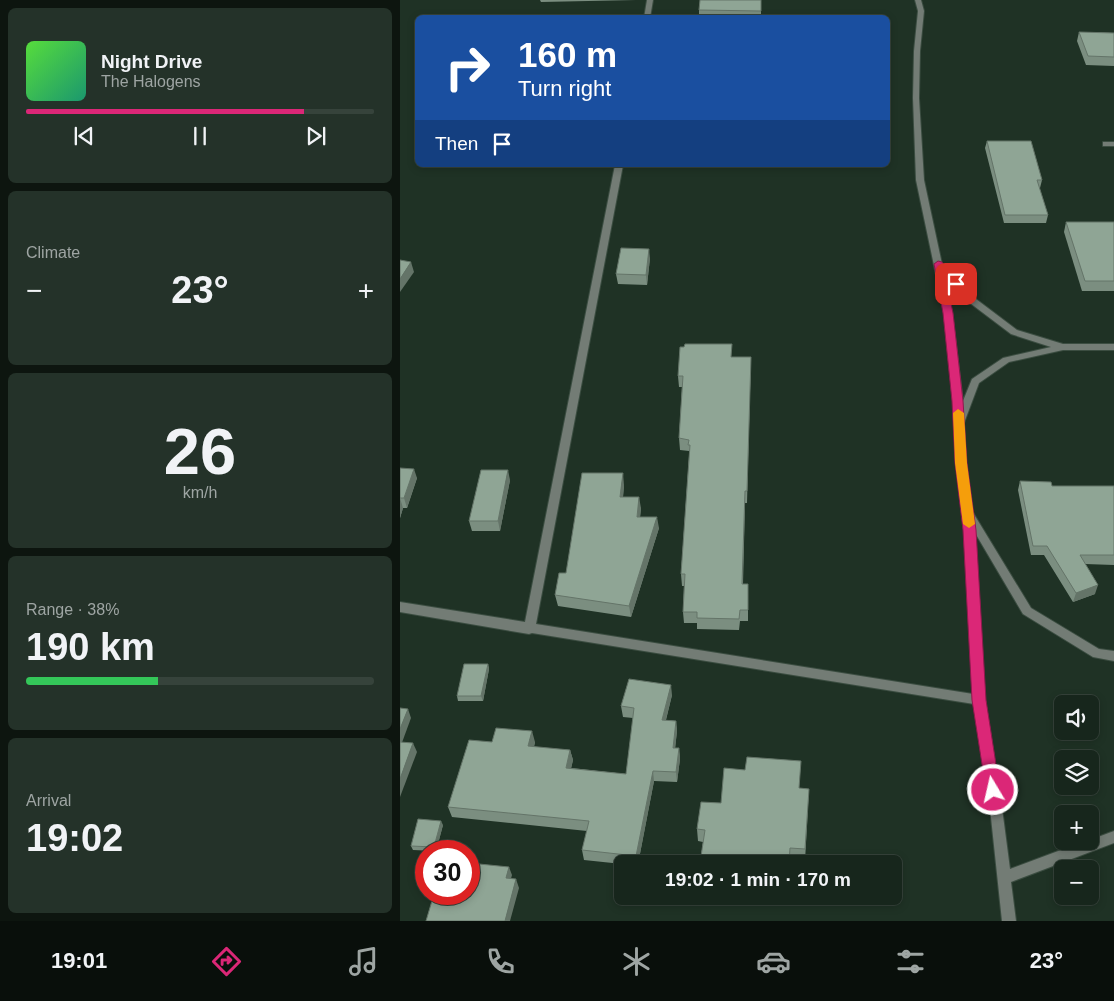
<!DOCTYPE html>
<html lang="en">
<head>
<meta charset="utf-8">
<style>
	:root { --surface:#17261c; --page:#243229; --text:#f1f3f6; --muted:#9ea5a3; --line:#36433b; --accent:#db2777 }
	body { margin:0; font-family:Helvetica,sans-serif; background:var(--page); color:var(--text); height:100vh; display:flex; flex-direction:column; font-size:19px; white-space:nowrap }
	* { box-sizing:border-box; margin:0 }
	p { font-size:16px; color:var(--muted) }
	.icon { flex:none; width:28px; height:28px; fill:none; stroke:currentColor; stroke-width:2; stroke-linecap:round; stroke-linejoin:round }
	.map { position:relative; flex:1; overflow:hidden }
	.drawer { display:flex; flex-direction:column; gap:8px; padding:8px; background:#0d150f; width:400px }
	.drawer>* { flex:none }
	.banner { position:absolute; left:15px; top:15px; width:475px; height:152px; border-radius:8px; box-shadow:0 2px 8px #0003,0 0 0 1px var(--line); background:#1a4fa0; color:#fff; overflow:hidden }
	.controls { position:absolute; left:654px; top:695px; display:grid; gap:10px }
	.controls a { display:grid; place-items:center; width:45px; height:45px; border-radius:8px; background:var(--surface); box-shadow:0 2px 8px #0003,0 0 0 1px var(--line); font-size:25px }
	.speed { position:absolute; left:15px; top:840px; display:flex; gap:10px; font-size:25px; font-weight:700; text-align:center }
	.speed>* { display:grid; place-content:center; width:65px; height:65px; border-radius:50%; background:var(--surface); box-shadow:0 2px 8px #0003,0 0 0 1px var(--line); line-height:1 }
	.speed .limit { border:8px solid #d22; background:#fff; color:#111 }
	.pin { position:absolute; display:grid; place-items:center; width:42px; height:42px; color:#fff; margin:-21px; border-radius:10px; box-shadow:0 2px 8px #0006 }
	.me { position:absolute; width:55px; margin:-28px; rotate:351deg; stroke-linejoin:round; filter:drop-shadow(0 0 4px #0008) }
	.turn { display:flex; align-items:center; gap:18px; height:105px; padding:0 20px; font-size:22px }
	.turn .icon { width:65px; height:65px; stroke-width:2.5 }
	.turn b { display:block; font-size:35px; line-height:42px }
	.then { display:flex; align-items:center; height:48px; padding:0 20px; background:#0003; gap:10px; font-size:19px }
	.big { font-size:38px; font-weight:800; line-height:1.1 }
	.drawer .card { flex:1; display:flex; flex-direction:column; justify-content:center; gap:8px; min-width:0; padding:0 18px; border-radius:8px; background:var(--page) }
	.drawer .dial { align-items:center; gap:0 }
	.dial b { font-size:65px; line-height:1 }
	.song { display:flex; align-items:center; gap:15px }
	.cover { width:60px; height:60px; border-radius:8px; background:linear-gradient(135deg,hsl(110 70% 55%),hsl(160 70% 35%)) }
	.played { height:5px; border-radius:2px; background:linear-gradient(90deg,var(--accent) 80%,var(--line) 80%) }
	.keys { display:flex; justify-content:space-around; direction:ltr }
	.heat { display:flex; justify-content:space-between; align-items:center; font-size:28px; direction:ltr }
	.charge { height:8px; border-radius:4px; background:linear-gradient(90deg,#34c759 38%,var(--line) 0) }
	.trip { position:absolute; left:214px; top:855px; width:288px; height:50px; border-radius:8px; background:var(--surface); box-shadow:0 2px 8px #0003,0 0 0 1px var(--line); font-weight:800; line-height:50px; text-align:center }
	.dock { display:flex; height:80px; justify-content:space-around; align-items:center; background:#090f0b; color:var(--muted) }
	.dock .icon { width:35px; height:35px }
	.dock .active { color:var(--accent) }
	.dock b { font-size:22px; color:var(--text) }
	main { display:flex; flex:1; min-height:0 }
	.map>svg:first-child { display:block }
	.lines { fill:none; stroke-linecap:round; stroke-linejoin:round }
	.street-casing { stroke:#3b4d41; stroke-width:2 }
	.street { fill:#737c75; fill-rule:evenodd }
	.wall { fill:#7b8e80 }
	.shaded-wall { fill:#647468 }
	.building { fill:#8fa595; stroke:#647468 }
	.route { fill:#db2777; stroke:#8e194d }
	.slow { fill:#f59e0b }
</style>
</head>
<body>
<main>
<section class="drawer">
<div class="card">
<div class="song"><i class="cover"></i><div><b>Night Drive</b><p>The Halogens</p></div></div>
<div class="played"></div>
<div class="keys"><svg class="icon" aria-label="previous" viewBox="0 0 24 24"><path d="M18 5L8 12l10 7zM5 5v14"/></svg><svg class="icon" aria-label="pause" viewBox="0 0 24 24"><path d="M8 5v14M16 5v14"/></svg><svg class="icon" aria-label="next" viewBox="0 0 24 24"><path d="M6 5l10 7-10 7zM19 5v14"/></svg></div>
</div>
<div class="card"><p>Climate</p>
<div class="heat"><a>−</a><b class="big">23°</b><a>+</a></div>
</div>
<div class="card dial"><b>26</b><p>km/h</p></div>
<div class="card"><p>Range · 38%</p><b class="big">190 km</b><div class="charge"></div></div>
<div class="card"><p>Arrival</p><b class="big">19:02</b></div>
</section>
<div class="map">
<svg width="714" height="921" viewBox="0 0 714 921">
	<rect width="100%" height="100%" fill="#1f3225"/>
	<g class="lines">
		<defs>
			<g id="street">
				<polygon points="247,0 253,0 250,18 244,18"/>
				<path d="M515,0H521L524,11L520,51L519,98L524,180L542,264L568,293L617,330L663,344H714V350H663L609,362L579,383L564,423L566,463L572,511L631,608L699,649L714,651V661L693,657L623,614L574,531L585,700L602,808L610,869L685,841H690V840L714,831V843L611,882L616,921H602L590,808L574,704L132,633L129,634L0,612V602L125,622L215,165H223L136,624L573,694L564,530L556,463L553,401L544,313L516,180L513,98L514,51L518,11ZM545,277L562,297L611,334L651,347L603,358L572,379L563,401L552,313Z"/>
				<rect x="703" y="142" width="11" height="4"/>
			</g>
		</defs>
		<use href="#street" class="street-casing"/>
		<use href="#street" class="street"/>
	</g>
	<g class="wall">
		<polygon points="140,0 236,0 141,2"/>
		<polygon points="361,0 361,18 299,18 299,10"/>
		<polygon points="679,32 714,33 714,66 686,65 677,41"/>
		<polygon points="587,141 642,180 640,188 639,188 648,215 646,223 604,223 585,148"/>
		<polygon points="666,222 714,222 714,291 682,291 664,232"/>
		<polygon points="250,258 247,285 218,284 216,274"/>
		<polygon points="332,357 351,357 347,503 345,503 343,584 348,584 348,621 340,621 339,630 297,629 297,623 284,623 283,612 284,586 282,586 281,574 289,456 289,451 280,450 279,438 282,387 279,387 278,376"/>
		<polygon points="0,468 17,478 7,508 3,508 0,518"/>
		<polygon points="110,480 100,531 72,531 69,521"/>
		<polygon points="620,481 652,486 714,486 714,565 685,564 695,594 673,602 644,555 631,555 618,490"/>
		<polygon points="224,485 223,497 241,508 240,517 259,528 231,617 158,606 155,595"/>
		<polygon points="88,664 89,669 83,701 58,701 57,696"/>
		<polygon points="272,695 266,720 276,721 277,731 275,748 279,748 280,759 277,782 254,781 238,864 222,864 184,860 182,850 187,831 52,817 48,807 92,742 135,742 134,747 170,750 173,760 171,768 226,774 233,718 223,717 221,706"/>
		<polygon points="399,788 409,789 405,861 390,860 389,864 300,864 303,842 298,841 297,829"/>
		<polygon points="43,825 36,851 13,850 11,846"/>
	</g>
	<g class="shaded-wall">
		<polygon points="249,249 250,258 247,285 246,275"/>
		<polygon points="11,262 14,272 0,292 0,279"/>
		<polygon points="14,469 17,478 7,508 4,498"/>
		<polygon points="108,470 110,480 100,531 98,521"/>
		<polygon points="223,473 224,485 222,508 220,497"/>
		<polygon points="239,497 241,508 239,528 237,517"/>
		<polygon points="0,498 3,508 0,518"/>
		<polygon points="257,517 259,528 231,617 229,606"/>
		<polygon points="698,585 695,594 673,602 676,593"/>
		<polygon points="88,664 89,669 83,701 81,696"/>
		<polygon points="271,685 272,695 263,731 262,720"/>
		<polygon points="8,709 11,718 0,748 0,729"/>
		<polygon points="276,721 277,731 274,759 273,748"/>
		<polygon points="132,731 135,742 131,757 128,746"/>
		<polygon points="13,743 17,752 0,797 0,779"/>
		<polygon points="279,748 280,759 277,782 276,772"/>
		<polygon points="170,750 173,760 169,778 166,768"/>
		<polygon points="253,771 254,781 238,864 237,864 236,856"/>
		<polygon points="41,821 43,825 36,851 34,847"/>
		<polygon points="109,867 112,875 109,886 106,878"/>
		<polygon points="116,879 119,888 110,921 105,921"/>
	</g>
	<g class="building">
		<polygon points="300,0 361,0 361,11 299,10"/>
		<polygon points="679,32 714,33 714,57 688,56"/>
		<polygon points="587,141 631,141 642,180 637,180 648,215 605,215"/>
		<polygon points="666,222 714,222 714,281 685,281"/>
		<polygon points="221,248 249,249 246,275 216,274"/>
		<polygon points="0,260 11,262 0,279"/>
		<polygon points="285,344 332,344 331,357 351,357 347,491 345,491 342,584 348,584 348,610 340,610 339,619 297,618 297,612 283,612 285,574 281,574 290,445 288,445 289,440 279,438 283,376 278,376 280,347 284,347"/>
		<polygon points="0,468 14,469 4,498 0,498"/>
		<polygon points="81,470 108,470 98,521 69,521"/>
		<polygon points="182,473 223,473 220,497 239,497 237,517 257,517 229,606 155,595 159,573 166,573"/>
		<polygon points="620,481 651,482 652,486 714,486 714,555 680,555 698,585 676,593 647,546 633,546"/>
		<polygon points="64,664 88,664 81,696 57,696"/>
		<polygon points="229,679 271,685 262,720 276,721 273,748 279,748 276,772 253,771 236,856 182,850 189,821 48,807 69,740 92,742 96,728 132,731 128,746 170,750 166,768 226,774 234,708 221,706"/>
		<polygon points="0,708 8,709 0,729"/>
		<polygon points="0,742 13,743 0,779"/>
		<polygon points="347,757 401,761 399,788 409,789 405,849 390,848 389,864 311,864 300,863 305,830 297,829 301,802 321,803 324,768 345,770"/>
		<polygon points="18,819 41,821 34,847 11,846"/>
		<polygon points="69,863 109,867 106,878 116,879 105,921 26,921 34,894 69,894"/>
	</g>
	<polygon class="route" points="538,261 542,262 561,284 560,287 553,287 546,279 553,313 563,401 567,463 576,530 586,700 600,790 598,794 593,796 588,794 586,790 572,700 563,530 555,463 552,401 543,313 534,264"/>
	<polygon class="slow" points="558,409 564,413 567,463 575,524 569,528 563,524 555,463 553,413"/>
</svg>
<div class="controls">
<a><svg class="icon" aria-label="sound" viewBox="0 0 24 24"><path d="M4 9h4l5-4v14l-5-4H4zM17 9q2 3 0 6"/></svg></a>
<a><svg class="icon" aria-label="layers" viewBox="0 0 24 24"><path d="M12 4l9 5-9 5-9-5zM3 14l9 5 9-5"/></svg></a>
<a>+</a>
<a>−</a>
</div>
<div class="speed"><div class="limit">30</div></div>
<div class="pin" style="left:556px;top:284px;background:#d93025"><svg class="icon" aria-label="arrive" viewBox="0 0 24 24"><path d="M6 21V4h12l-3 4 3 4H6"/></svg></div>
<svg class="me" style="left:593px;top:790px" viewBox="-20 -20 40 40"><circle r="17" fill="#db2777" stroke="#fff" stroke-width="3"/><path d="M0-11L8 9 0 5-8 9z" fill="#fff"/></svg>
<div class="trip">19:02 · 1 min · 170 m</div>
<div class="banner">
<div class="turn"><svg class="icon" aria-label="right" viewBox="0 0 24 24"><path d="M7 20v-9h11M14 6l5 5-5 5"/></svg><div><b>160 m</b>Turn right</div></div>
<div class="then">Then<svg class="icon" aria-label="arrive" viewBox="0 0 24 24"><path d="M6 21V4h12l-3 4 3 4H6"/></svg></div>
</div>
</div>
</main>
<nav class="dock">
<b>19:01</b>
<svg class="icon active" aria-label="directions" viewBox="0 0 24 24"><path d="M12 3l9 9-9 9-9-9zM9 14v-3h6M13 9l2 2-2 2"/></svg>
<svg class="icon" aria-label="music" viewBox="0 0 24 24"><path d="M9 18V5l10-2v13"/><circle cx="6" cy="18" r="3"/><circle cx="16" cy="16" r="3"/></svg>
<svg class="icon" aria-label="phone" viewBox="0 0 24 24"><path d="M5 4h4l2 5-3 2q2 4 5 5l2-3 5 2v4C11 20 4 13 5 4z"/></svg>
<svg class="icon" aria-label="climate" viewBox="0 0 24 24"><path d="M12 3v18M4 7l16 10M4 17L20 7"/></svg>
<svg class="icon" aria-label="car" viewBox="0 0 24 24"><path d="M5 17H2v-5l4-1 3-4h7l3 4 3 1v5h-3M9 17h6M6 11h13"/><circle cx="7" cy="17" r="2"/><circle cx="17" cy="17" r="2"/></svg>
<svg class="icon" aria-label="filters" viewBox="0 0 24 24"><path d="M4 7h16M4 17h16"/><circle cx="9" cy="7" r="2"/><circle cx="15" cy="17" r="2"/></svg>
<b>23°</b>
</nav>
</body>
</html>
